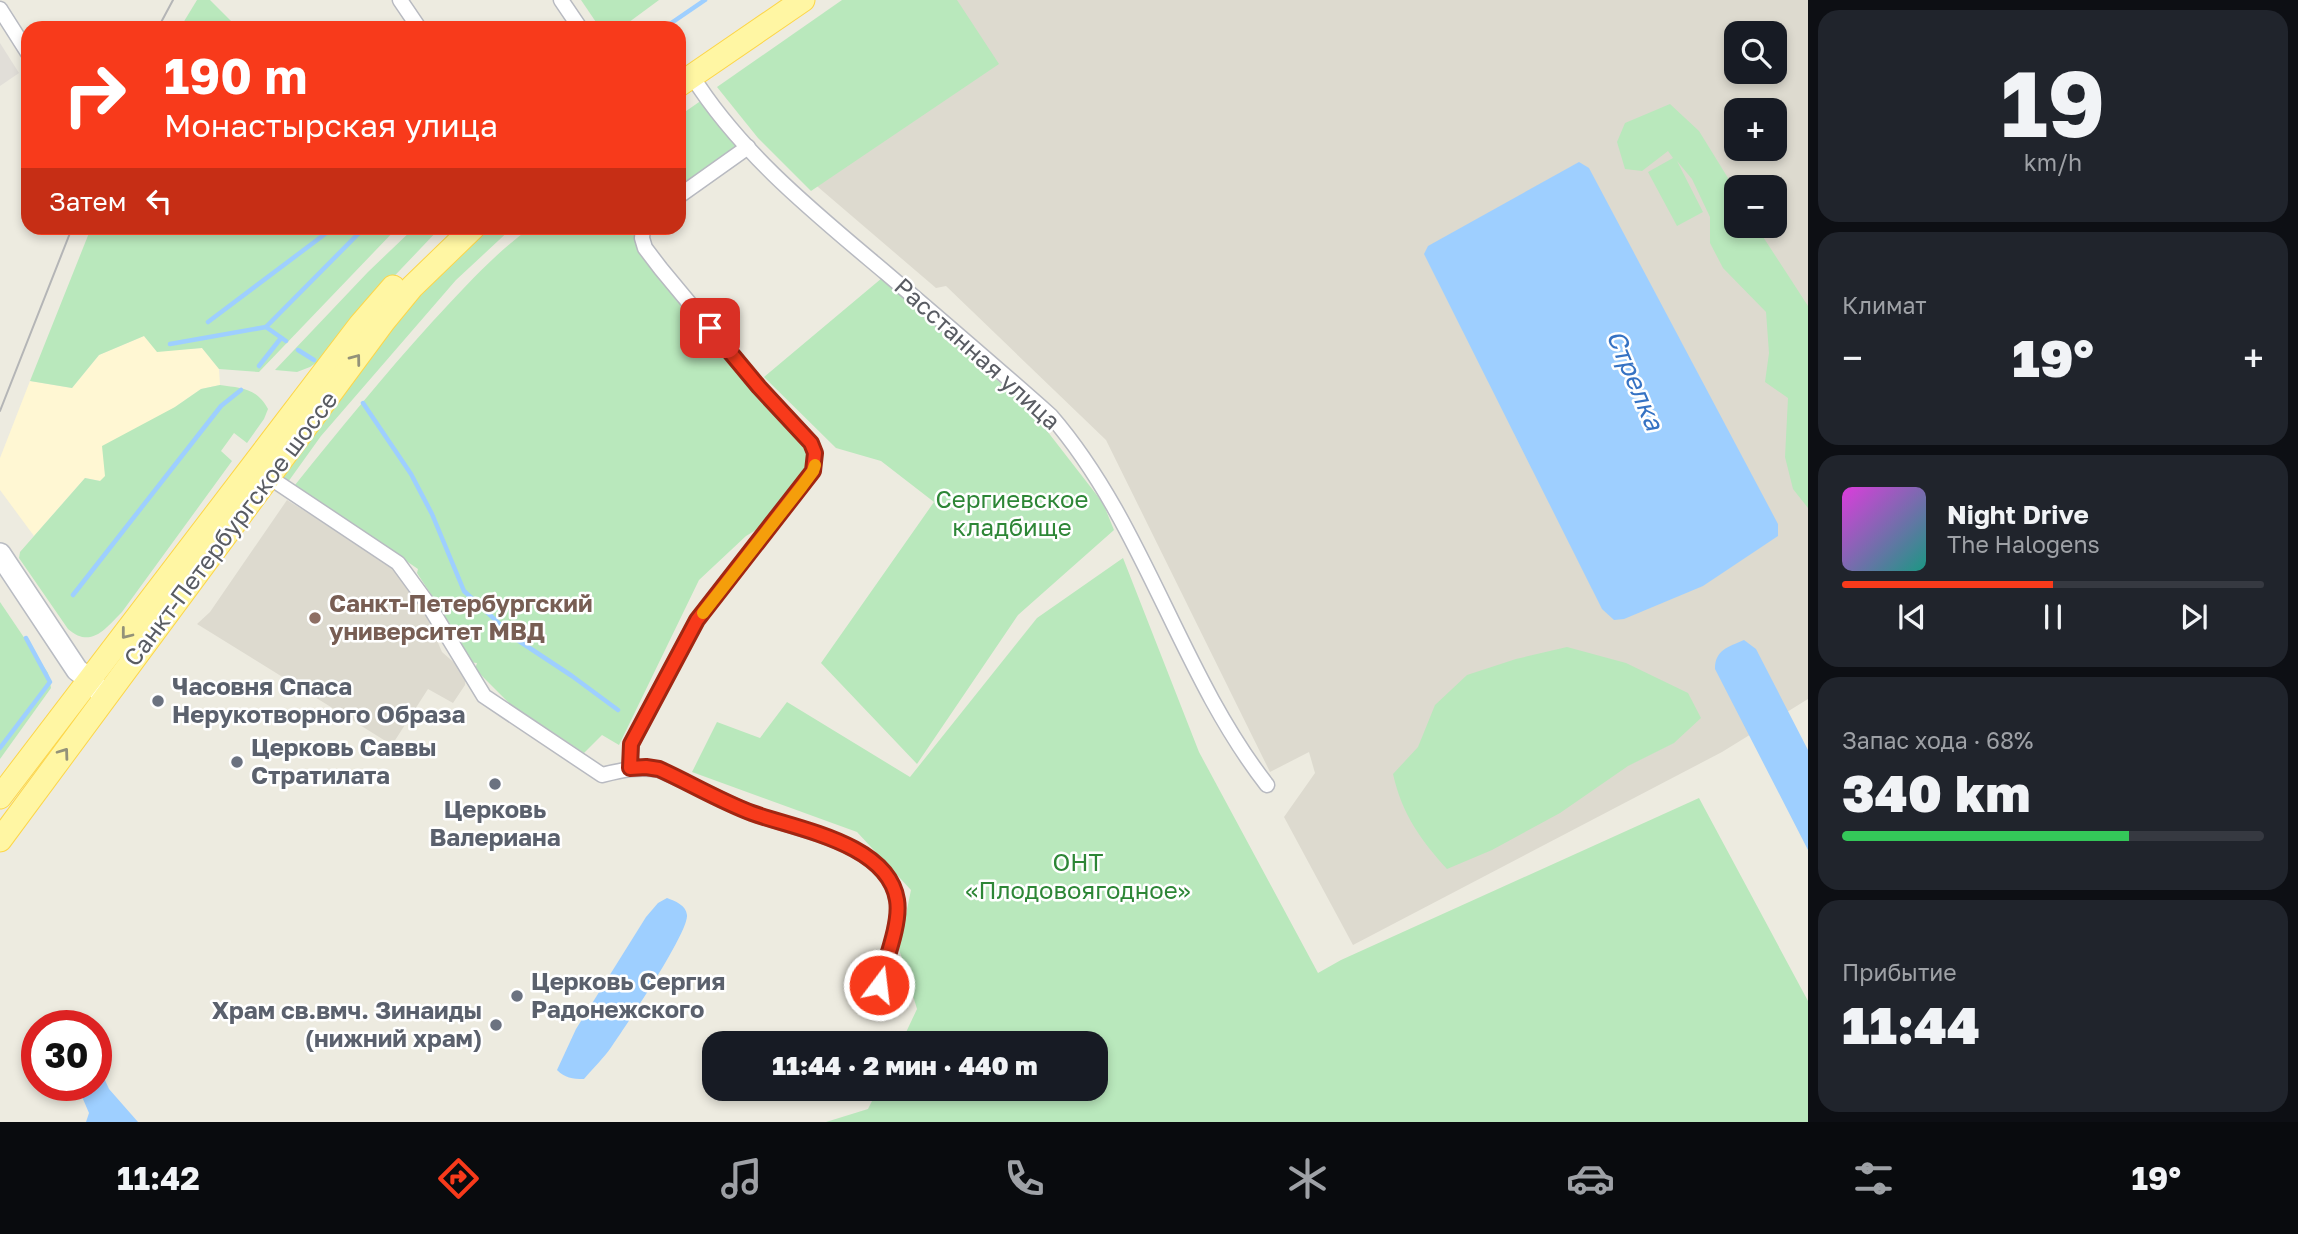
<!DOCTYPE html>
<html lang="ru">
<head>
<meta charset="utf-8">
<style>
	:root { --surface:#171b24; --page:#20242c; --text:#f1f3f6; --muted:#9ea1a6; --line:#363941; --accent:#f83a1b }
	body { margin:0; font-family:"Golos Text",sans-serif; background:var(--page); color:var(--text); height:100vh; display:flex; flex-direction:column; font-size:26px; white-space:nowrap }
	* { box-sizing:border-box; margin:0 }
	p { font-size:23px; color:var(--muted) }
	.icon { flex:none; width:38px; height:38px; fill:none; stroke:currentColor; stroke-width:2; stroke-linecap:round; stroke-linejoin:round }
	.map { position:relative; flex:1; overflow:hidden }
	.drawer { display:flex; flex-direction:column; gap:10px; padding:10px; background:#0d0f14; width:490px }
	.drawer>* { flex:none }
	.banner { position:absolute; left:21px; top:21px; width:665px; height:214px; border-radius:21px; box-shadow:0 4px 10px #0003; background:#f83a1b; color:#fff; overflow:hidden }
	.buttons { position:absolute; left:1724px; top:21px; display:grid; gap:14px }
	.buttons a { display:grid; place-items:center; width:63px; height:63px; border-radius:14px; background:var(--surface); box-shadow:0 4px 10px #0003; font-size:35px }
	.speed { position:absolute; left:21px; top:1010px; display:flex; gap:14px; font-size:35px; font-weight:700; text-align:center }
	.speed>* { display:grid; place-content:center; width:91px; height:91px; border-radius:50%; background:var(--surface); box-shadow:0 4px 10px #0003; line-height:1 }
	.speed .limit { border:10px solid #d22; background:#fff; color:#111 }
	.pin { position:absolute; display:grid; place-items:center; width:60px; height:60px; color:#fff; margin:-30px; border-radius:14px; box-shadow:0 4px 10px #0006 }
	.me { position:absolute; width:77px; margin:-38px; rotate:15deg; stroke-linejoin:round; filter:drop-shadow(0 0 5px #0008) }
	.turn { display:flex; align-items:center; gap:24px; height:147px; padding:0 28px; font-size:32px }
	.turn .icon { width:91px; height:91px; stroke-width:2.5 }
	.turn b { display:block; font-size:49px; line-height:60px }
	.then { display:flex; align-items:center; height:66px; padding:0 28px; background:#0003; gap:14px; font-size:26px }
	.big { font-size:52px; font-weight:800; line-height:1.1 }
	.drawer .card { flex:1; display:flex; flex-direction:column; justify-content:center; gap:10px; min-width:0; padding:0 24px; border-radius:21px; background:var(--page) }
	.drawer .dial { align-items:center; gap:0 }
	.dial b { font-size:91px; line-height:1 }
	.song { display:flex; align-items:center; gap:21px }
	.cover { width:84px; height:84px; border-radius:10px; background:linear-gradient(135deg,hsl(300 70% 55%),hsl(170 70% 35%)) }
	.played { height:7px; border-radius:4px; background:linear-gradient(90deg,var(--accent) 50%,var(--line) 50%) }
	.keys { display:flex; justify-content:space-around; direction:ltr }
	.heat { display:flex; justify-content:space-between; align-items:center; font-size:38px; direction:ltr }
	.charge { height:10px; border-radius:5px; background:linear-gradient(90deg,#34c759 68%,var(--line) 0) }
	.trip { position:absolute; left:702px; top:1031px; width:406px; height:70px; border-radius:21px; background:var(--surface); box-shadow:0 4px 10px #0003; font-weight:800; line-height:70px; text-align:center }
	.menu { display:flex; height:112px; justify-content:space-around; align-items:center; background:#090b0e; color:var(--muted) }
	.menu .icon { width:49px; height:49px }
	.menu .active { color:var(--accent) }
	.menu b { font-size:32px; color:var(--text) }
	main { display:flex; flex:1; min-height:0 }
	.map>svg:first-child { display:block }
	.commercial { fill:#fff7d3 }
	.industrial { fill:#e1ded8 }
	.education { fill:#dddacf; fill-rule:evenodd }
	.green { fill:#b9e8bc }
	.water { fill:#9ecfff }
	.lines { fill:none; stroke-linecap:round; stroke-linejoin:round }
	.stream { stroke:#9ecfff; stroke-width:4.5 }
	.minor-casing { stroke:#b8bac1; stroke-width:17 }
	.secondary-casing { stroke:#b9bcc3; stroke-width:24 }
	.primary-casing { stroke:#fdd649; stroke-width:25 }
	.minor { stroke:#fff; stroke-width:14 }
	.secondary { stroke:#fff; stroke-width:21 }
	.primary { stroke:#fff6a3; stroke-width:23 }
	.tram { stroke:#b4b5b6; stroke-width:2 }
	.oneway { stroke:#939279 }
	.route-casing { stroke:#a12612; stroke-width:18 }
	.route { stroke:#f83a1b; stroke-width:12 }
	.slow { stroke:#f59e0b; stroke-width:12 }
	.education-dot { fill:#8d6e63; stroke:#fff; stroke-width:2.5 }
	.worship-dot { fill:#6b7280; stroke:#fff; stroke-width:2.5 }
	.labels { text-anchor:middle; stroke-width:5; stroke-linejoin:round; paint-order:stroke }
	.street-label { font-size:24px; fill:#595c63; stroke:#fff }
	.park-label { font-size:24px; fill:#2d8636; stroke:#fff }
	.education-label { font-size:24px; font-weight:bold; fill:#785e54; stroke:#fff; text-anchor:start }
	.worship-label { font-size:24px; font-weight:bold; fill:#5b616d; stroke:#fff; text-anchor:start }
	.water-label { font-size:26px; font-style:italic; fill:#3572c3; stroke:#fff }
</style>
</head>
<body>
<main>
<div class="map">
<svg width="1808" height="1122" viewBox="0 0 1808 1122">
	<rect width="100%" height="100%" fill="#edebe0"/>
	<polygon class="commercial" points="144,336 157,351 202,348 219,369 220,385 201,389 175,407 101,481 85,478 34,536 0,490 0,458 30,381 72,388 99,355"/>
	<polygon class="industrial" points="0,43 19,73 0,86"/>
	<g class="education">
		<path d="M899,0H1808V699L1722,752L1353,945L1284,817L1315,773L1309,752L1270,772L1106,440L946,286L936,288L818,187L742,106ZM1736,33H1774V72H1736ZM1736,110H1774V149H1736ZM1736,187H1774V226H1736Z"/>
		<polygon points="287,500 394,566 423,608 442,652 466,673 465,685 453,703 428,689 392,745 197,624 210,612"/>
	</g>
	<g class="green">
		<polygon points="197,0 210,0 238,28 180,28"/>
		<polygon points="581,0 659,0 621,28 600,28"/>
		<polygon points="842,0 957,0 999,64 811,191 758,138 717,87"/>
		<polygon points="702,100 739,144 679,189 679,116"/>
		<polygon points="1670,104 1699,131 1736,191 1736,226 1756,226 1808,306 1808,508 1793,489 1785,457 1788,398 1765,382 1769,353 1766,312 1723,268 1710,243 1710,217 1692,179 1677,161 1703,212 1677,226 1648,172 1673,158 1668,151 1642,171 1625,169 1617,142 1625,123"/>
		<polygon points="91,228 397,228 259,372 219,369 202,348 157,352 144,336 99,355 72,388 30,381"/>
		<polygon points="414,228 440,228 382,289 329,354 310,367 297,372 275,370 368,272"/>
		<path d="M486,228H512L456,280L321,436L288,482L278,476C342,389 403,297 486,228Z"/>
		<path d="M530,228H639L636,244L720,351L802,441L808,455V468L768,523L746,536L699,580L619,745L602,735L584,753L510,704L475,669L477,663L468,662L436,602L417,573L418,569L295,485C340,429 385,374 433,321C464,288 494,254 530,228Z"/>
		<polygon points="882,278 1030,409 1103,503 1114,530 1018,615 917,764 821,663 934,502 881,461 836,448 764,377"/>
		<path d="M220,385C241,388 257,388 268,409L264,419L247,443L234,433L221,451L232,461L122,612C105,629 91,649 68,629L19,558L20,552L85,478L100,481L105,476L102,446L175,407L201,389Z"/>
		<polygon points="1123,558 1199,752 1318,973 1341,960 1699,798 1808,1001 1808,1122 826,1122 868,1109 878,1089 1096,1088 1096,1043 901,1043 917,1009 899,949 911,890 857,832 692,772 717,722 760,738 787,702 910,777 1037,618"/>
		<polygon points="0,602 48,673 51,688 0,759"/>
		<path d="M1567,647L1626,663L1688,693L1701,718L1674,743L1628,766L1560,813L1492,850L1447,869C1420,839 1402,814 1393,774L1418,747L1435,705L1467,675L1516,659Z"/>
	</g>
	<g class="water">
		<polygon points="1579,162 1589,168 1778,524 1778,536 1703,586 1624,619 1614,620 1602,609 1424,254 1428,246"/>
		<path d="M1744,640L1756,649L1808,750V850L1715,669C1715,650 1728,647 1744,640Z"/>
		<path d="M667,898C675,901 686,905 687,915C689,932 625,1027 612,1046C604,1058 593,1068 584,1079C572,1079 565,1078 557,1070L576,1029L646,917L658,903Z"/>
		<polygon points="96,1060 109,1089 138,1122 86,1122 89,1113 77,1085 96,1085"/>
	</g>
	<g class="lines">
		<g class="stream">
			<polyline points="664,28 705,0"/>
			<polyline points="208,322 333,228"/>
			<polyline points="266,327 364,228"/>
			<polyline points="170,344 266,327 286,341"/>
			<polyline points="298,350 314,360"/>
			<polyline points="259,366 281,338"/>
			<polyline points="363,403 411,474 432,514 464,591 516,639 572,676 618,710"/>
			<polyline points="73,595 221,406 241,390"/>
			<polyline points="0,748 50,682 26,638"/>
		</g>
		<defs>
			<g id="minor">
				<polyline points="400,0 419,28"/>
				<polyline points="561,0 580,28"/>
				<polyline points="0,9 28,53"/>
				<path d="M692,76C741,154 816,214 886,273C941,320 996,367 1051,416C1145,525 1179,672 1267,785"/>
				<polyline points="679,196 748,147"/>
				<path d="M269,477L398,563L428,604L484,696L602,775C622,770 639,766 659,770C690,783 721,801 752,813C797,830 888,843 897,901C901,923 885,962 879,985"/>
				<polyline points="630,768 631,744 697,620 813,471 815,453 811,443 759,387 661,269 645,248 642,238 643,228"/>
			</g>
			<polyline id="secondary" points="0,554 77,670 89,679 101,693"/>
			<g id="primary">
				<polyline points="679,85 803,0"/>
				<polyline points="0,797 360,325 393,287"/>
				<polyline points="0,840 384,321 412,287 473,228"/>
			</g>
		</defs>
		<use href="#minor" class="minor-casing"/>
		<use href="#secondary" class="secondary-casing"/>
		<use href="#primary" class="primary-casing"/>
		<use href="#minor" class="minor"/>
		<use href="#secondary" class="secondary"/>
		<use href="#primary" class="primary"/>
		<g class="tram">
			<polyline points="158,28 173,0"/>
			<polyline points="0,411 72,228"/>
		</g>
	</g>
	<defs><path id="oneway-chevron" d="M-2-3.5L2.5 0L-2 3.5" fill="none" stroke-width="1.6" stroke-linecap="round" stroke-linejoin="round" transform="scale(1.75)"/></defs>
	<g class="oneway">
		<use href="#oneway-chevron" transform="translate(356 359) rotate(-53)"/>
		<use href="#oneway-chevron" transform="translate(126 634) rotate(128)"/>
		<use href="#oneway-chevron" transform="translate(64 753) rotate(-54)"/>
	</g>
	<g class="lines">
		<defs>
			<path id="route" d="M710,328L759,387L811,443L815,453L813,471L697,620L631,744L630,768L646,767L659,769C690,783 720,801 752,813C796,829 888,843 897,900C901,923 885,962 879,985"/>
		</defs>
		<use href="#route" class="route-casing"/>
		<use href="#route" class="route"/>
		<polyline class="slow" points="703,613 802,486 813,471 815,465"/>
	</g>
	<circle class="education-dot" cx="315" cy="618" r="7"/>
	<g class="worship-dot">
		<circle cx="158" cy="701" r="7"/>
		<circle cx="237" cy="762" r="7"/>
		<circle cx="495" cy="784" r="7"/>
		<circle cx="517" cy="996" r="7"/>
		<circle cx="496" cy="1025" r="7"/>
	</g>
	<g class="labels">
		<g class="street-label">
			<text transform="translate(977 354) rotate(42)" y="8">Расстанная улица</text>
			<text transform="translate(231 529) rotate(-53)" y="8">Санкт-Петербургское шоссе</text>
		</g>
		<g class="park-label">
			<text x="1012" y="508">Сергиевское<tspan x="1012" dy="28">кладбище</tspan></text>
			<text x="1078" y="871">ОНТ<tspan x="1078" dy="28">«Плодовоягодное»</tspan></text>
		</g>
		<g class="education-label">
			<text x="329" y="612">Санкт-Петербургский<tspan x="329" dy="28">университет МВД</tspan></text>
		</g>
		<g class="worship-label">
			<text x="172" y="695">Часовня Спаса<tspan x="172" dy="28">Нерукотворного Образа</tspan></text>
			<text x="251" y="756">Церковь Саввы<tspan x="251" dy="28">Стратилата</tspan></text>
			<text x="495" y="818" text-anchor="middle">Церковь<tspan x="495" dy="28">Валериана</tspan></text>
			<text x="531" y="990">Церковь Сергия<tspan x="531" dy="28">Радонежского</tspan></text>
			<text x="482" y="1019" text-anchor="end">Храм св.вмч. Зинаиды<tspan x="482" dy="28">(нижний храм)</tspan></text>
		</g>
		<g class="water-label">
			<text transform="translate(1635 380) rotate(67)" y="9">Стрелка</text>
		</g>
	</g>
</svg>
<div class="buttons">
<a><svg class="icon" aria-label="search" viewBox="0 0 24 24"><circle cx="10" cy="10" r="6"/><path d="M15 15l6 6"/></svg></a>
<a>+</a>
<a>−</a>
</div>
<div class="speed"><div class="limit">30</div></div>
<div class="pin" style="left:710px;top:328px;background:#d93025"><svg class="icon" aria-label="arrive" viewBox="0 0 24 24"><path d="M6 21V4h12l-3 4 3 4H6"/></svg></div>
<svg class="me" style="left:879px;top:985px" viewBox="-20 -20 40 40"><circle r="17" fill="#f83a1b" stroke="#fff" stroke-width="3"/><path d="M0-11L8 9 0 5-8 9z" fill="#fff"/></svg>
<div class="trip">11:44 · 2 мин · 440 m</div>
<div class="banner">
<div class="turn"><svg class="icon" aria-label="right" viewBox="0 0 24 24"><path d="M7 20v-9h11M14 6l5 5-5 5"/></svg><div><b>190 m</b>Монастырская улица</div></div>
<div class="then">Затем<svg class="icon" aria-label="left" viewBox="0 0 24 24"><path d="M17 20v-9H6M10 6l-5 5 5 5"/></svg></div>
</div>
</div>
<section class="drawer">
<div class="card dial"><b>19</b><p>km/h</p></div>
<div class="card"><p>Климат</p>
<div class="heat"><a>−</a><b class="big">19°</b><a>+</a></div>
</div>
<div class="card">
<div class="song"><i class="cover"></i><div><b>Night Drive</b><p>The Halogens</p></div></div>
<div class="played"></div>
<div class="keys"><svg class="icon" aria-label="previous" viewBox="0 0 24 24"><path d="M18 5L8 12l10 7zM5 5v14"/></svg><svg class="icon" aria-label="pause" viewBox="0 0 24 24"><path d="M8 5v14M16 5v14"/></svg><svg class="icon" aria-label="next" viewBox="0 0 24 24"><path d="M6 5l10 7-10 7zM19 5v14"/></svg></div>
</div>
<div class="card"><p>Запас хода · 68%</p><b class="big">340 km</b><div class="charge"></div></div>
<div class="card"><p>Прибытие</p><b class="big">11:44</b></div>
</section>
</main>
<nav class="menu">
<b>11:42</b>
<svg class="icon active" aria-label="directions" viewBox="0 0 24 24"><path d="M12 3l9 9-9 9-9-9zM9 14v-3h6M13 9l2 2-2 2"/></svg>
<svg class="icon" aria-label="music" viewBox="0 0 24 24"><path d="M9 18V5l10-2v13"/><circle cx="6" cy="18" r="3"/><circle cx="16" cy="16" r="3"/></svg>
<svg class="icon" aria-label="phone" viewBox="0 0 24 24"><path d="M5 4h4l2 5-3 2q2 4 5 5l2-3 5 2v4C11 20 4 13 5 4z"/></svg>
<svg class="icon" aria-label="climate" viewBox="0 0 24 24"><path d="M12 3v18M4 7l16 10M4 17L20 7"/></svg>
<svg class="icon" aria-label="car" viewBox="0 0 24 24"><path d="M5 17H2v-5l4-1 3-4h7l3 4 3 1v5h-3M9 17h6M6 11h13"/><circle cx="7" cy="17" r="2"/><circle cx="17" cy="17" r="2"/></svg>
<svg class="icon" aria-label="filters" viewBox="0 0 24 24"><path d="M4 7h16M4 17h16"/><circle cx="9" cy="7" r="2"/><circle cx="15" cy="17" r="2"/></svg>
<b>19°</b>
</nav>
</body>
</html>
